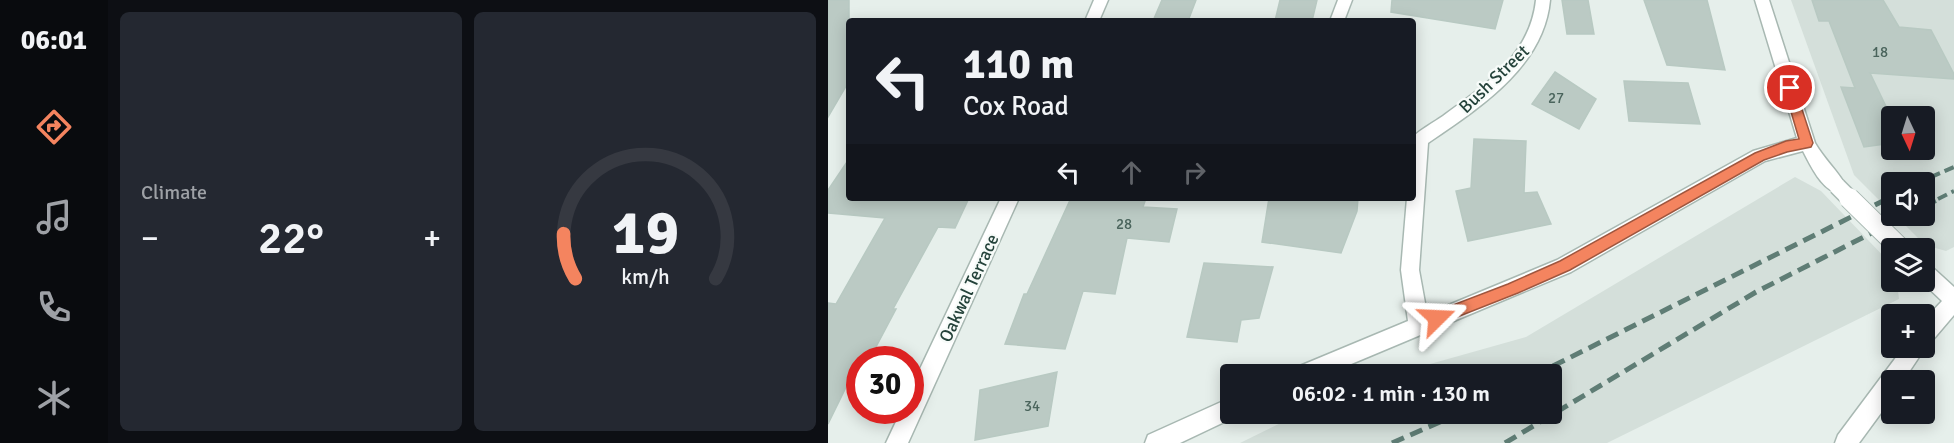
<!DOCTYPE html>
<html lang="en">
<head>
<meta charset="utf-8">
<style>
	:root { --surface:#171b24; --page:#242831; --text:#f1f3f6; --muted:#9ea1a6; --line:#363941; --accent:#f4845f }
	body { margin:0; font-family:Signika,sans-serif; background:var(--page); color:var(--text); height:100vh; display:flex; flex-direction:column; font-size:22px; white-space:nowrap }
	* { box-sizing:border-box; margin:0 }
	p { font-size:20px; color:var(--muted) }
	.icon { flex:none; width:33px; height:33px; fill:none; stroke:currentColor; stroke-width:2; stroke-linecap:round; stroke-linejoin:round }
	.map { position:relative; flex:1; overflow:hidden }
	.drawer { display:flex; flex-direction:column; gap:12px; padding:12px; background:#0d0f14; width:720px }
	.drawer>* { flex:none }
	.top-card { position:absolute; left:18px; top:18px; width:570px; height:183px; border-radius:6px; box-shadow:0 3px 15px #0003; background:#171b24; color:var(--text); overflow:hidden }
	.needle { width:39px; rotate:176deg }
	.buttons { position:absolute; left:1053px; top:106px; display:grid; gap:12px }
	.buttons a { display:grid; place-items:center; width:54px; height:54px; border-radius:6px; background:var(--surface); box-shadow:0 3px 15px #0003; font-size:30px }
	.speed { position:absolute; left:18px; top:346px; display:flex; gap:12px; font-size:30px; font-weight:700; text-align:center }
	.speed>* { display:grid; place-content:center; width:78px; height:78px; border-radius:50%; background:var(--surface); box-shadow:0 3px 15px #0003; line-height:1 }
	.speed .limit { border:9px solid #d22; background:#fff; color:#111 }
	.pin { position:absolute; display:grid; place-items:center; width:51px; height:51px; color:#fff; margin:-26px; border:3px solid #fff; border-radius:50%; box-shadow:0 2px 6px #0007 }
	.me { position:absolute; width:66px; margin:-33px; rotate:69deg; stroke-linejoin:round; filter:drop-shadow(0 0 4px #0008) }
	.turn { display:flex; align-items:center; gap:21px; height:126px; padding:0 18px; font-size:27px }
	.turn .icon { width:78px; height:78px; stroke-width:2.5 }
	.turn b { display:block; font-size:42px; line-height:51px }
	.lanes { display:flex; align-items:center; height:57px; padding:0 18px; background:#0003; justify-content:center; gap:30px; direction:ltr }
	.lanes .off { opacity:.35 }
	.big { font-size:45px; font-weight:600; line-height:1.1 }
	.drawer .card { flex:1; display:flex; flex-direction:column; justify-content:center; gap:9px; min-width:0; padding:0 21px; border-radius:9px; background:var(--page) }
	.drawer .dial { align-items:center; gap:0 }
	.dial svg { height:156px; overflow:visible; fill:none; stroke:var(--line); stroke-width:7; stroke-linecap:round; text-anchor:middle }
	.dial text { fill:var(--text); stroke:none }
	.heat { display:flex; justify-content:space-between; align-items:center; font-size:33px; direction:ltr }
	.drawer .tiles { flex:1; display:grid; gap:12px; grid-template-columns:repeat(2,1fr) }
	.trip { position:absolute; left:392px; top:364px; width:342px; height:60px; border-radius:6px; background:var(--surface); box-shadow:0 3px 15px #0003; font-weight:600; line-height:60px; text-align:center }
	main { display:flex; flex:1; min-height:0 }
	.dock { display:flex; flex-direction:column; width:108px; justify-content:space-around; align-items:center; background:#090b0e; color:var(--muted) }
	.dock .icon { width:42px; height:42px }
	.dock .active { color:var(--accent) }
	.dock b { font-size:27px; color:var(--text) }
	.map>svg:first-child { display:block }
	.built { fill:#d4dfda; fill-rule:evenodd }
	.building { fill:#bbcac4; stroke:#b8c9c2; stroke-width:1.5 }
	.lines { fill:none; stroke-linecap:round; stroke-linejoin:round }
	.street-casing { stroke:#a8b8b2; stroke-width:3 }
	.street { fill:#fff; fill-rule:evenodd }
	.rail-far1 { stroke:#5f7d75; stroke-width:4; stroke-dasharray:10 5; stroke-linecap:butt }
	.rail { stroke:#5f7d75; stroke-width:5; stroke-dasharray:13 7; stroke-linecap:butt }
	.street-bridge-far1-casing { stroke:#a8b8b2; stroke-width:19; stroke-linecap:butt }
	.street-bridge-casing { stroke:#a8b8b2; stroke-width:22; stroke-linecap:butt }
	.street-bridge-far1 { stroke:#fff; stroke-width:16 }
	.street-bridge { stroke:#fff; stroke-width:20 }
	.route { fill:#f4845f; stroke:#9f563e; stroke-width:1.5 }
	.labels { text-anchor:middle; stroke-width:4.5; stroke-linejoin:round; paint-order:stroke }
	.number-label { font-size:15px; fill:#4a645c }
	.street-label { font-size:18px; fill:#24423a; stroke:#f7fbf9 }
</style>
</head>
<body>
<main>
<nav class="dock">
<b>06:01</b>
<svg class="icon active" aria-label="directions" viewBox="0 0 24 24"><path d="M12 3l9 9-9 9-9-9zM9 14v-3h6M13 9l2 2-2 2"/></svg>
<svg class="icon" aria-label="music" viewBox="0 0 24 24"><path d="M9 18V5l10-2v13"/><circle cx="6" cy="18" r="3"/><circle cx="16" cy="16" r="3"/></svg>
<svg class="icon" aria-label="phone" viewBox="0 0 24 24"><path d="M5 4h4l2 5-3 2q2 4 5 5l2-3 5 2v4C11 20 4 13 5 4z"/></svg>
<svg class="icon" aria-label="climate" viewBox="0 0 24 24"><path d="M12 3v18M4 7l16 10M4 17L20 7"/></svg>
</nav>
<section class="drawer">
<div class="tiles">
<div class="card"><p>Climate</p>
<div class="heat"><a>−</a><b class="big">22°</b><a>+</a></div>
</div>
<div class="card dial"><svg viewBox="0 0 100 80">
<path d="M14 69A42 42 0 1 1 86 69"/>
<path d="M14 69A42 42 0 0 1 8 46" stroke="#f4845f"/>
<text x="50" y="56" font-size="32" font-weight="700">19</text>
<text x="50" y="72" font-size="11">km/h</text>
</svg></div>
</div>
</section>
<div class="map">
<svg width="1126" height="443" viewBox="0 0 1126 443">
	<rect width="100%" height="100%" fill="#e6efeb"/>
	<g class="built">
		<path d="M963,0H1126V247L1118,251L1097,245L1068,216H1096V183H1064L1063,212L1026,175ZM1064,117H1096V150H1064Z"/>
		<polygon points="967,177 993,191 1063,264 1064,282 1069,282 1071,299 779,443 412,443 471,414 723,414 723,375 563,375 698,337"/>
	</g>
	<g class="building">
		<polygon points="0,0 21,0 21,81 0,117"/>
		<polygon points="334,0 368,0 360,21 325,21"/>
		<polygon points="452,0 489,0 484,21 447,21"/>
		<polygon points="564,0 675,0 667,29 563,12"/>
		<polygon points="734,0 760,0 766,34 739,34"/>
		<polygon points="816,0 879,0 897,70 839,65"/>
		<polygon points="984,0 1055,0 1071,27 1103,30 1126,74 1126,79 1042,73 1064,119 1064,143 1036,147 1013,87 1027,88 1001,21 991,21"/>
		<polygon points="727,72 768,99 751,129 704,104"/>
		<polygon points="796,81 860,83 872,124 801,121"/>
		<polygon points="646,139 698,141 696,193 709,192 723,224 640,241 628,191 643,188"/>
		<polygon points="21,159 21,198 141,198 127,228 110,227 65,309 68,309 41,360 32,360 32,376 24,375 0,424 0,303 8,304 57,218 0,213 0,190"/>
		<polygon points="243,198 318,198 315,207 349,209 341,242 299,238 287,294 255,291 237,349 177,344 196,294 199,294"/>
		<polygon points="441,198 530,198 529,211 513,253 434,242"/>
		<polygon points="376,263 445,267 431,318 413,320 409,342 359,337"/>
		<polygon points="229,372 220,426 147,440 152,390"/>
	</g>
	<g class="lines">
		<defs>
			<g id="street">
				<polygon points="266,0 280,0 271,21 257,21"/>
				<polygon points="510,0 524,0 516,21 502,21"/>
				<path d="M708,0H722C716,67 651,108 600,143L591,270L599,314L729,260L925,151L969,138L927,0H941L987,143C996,159 1010,171 1018,186L1015,191C997,198 982,164 975,151L937,161L743,272L497,375H464L467,368L580,321L573,270L579,198H585V137C593,129 605,123 615,116C657,85 702,56 708,0Z"/>
				<polygon points="173,198 191,198 80,443 58,443 73,411 82,411 82,390"/>
				<polygon points="1096,264 1103,266 1126,287 1126,315 1103,342 1096,344 1096,320 1114,301 1094,282 1096,282"/>
				<polygon points="1096,347 1097,348 1075,381 1064,381 1064,398 1031,443 1007,443 1010,435 1075,348"/>
				<polygon points="402,398 402,414 411,414 409,416 352,443 317,443 320,435"/>
			</g>
		</defs>
		<use href="#street" class="street-casing"/>
		<use href="#street" class="street"/>
		<g class="rail-far1">
			<polyline points="1089,183 1126,167"/>
			<polyline points="1058,199 1064,196"/>
			<polyline points="1110,199 1126,191"/>
		</g>
		<g class="rail">
			<polyline points="1096,206 1113,198"/>
			<polyline points="707,375 1061,198"/>
			<polyline points="564,443 630,414"/>
			<polyline points="677,443 928,292 1077,216"/>
		</g>
		<defs>
			<polyline id="street-bridge-far1" points="1009,186 1022,199"/>
			<polyline id="street-bridge" points="1021,198 1073,249"/>
		</defs>
		<use href="#street-bridge-far1" class="street-bridge-far1-casing"/>
		<use href="#street-bridge" class="street-bridge-casing"/>
		<use href="#street-bridge-far1" class="street-bridge-far1"/>
		<use href="#street-bridge" class="street-bridge"/>
	</g>
	<polygon class="route" points="962,83 967,88 985,143 983,147 959,152 936,160 742,270 690,293 609,325 604,323 602,318 604,313 680,284 732,261 927,153 958,141 971,139 956,88"/>
	<g class="labels">
		<g class="number-label">
			<text x="1052" y="57">18</text>
			<text x="728" y="103">27</text>
			<text x="296" y="229">28</text>
			<text x="204" y="411">34</text>
		</g>
		<g class="street-label">
			<text transform="translate(666 79) rotate(-44)" y="6">Bush Street</text>
			<text transform="translate(141 288) rotate(-65)" y="6">Oakwal Terrace</text>
		</g>
	</g>
</svg>
<div class="buttons">
<a><svg class="needle" viewBox="-14 -14 28 28"><path d="M0-13l5 13h-10z" fill="#e53935"/><path d="M0 13l5-13h-10z" fill="#9ea1a6"/></svg></a>
<a><svg class="icon" aria-label="sound" viewBox="0 0 24 24"><path d="M4 9h4l5-4v14l-5-4H4zM17 9q2 3 0 6"/></svg></a>
<a><svg class="icon" aria-label="layers" viewBox="0 0 24 24"><path d="M12 4l9 5-9 5-9-5zM3 14l9 5 9-5"/></svg></a>
<a>+</a>
<a>−</a>
</div>
<div class="speed"><div class="limit">30</div></div>
<div class="pin" style="left:962px;top:88px;background:#d93025"><svg class="icon" aria-label="arrive" viewBox="0 0 24 24"><path d="M6 21V4h12l-3 4 3 4H6"/></svg></div>
<svg class="me" style="left:609px;top:318px" viewBox="-20 -20 40 40"><path d="M0-17L14 15 0 8-14 15z" fill="#f4845f" stroke="#fff" stroke-width="4"/></svg>
<div class="trip">06:02 · 1 min · 130 m</div>
<div class="top-card">
<div class="turn"><svg class="icon" aria-label="left" viewBox="0 0 24 24"><path d="M17 20v-9H6M10 6l-5 5 5 5"/></svg><div><b>110 m</b>Cox Road</div></div>
<div class="lanes"><svg class="icon" aria-label="left" viewBox="0 0 24 24"><path d="M17 20v-9H6M10 6l-5 5 5 5"/></svg><svg class="icon off" aria-label="ahead" viewBox="0 0 24 24"><path d="M12 20V5M6 11l6-6 6 6"/></svg><svg class="icon off" aria-label="right" viewBox="0 0 24 24"><path d="M7 20v-9h11M14 6l5 5-5 5"/></svg></div>
</div>
</div>
</main>
</body>
</html>
